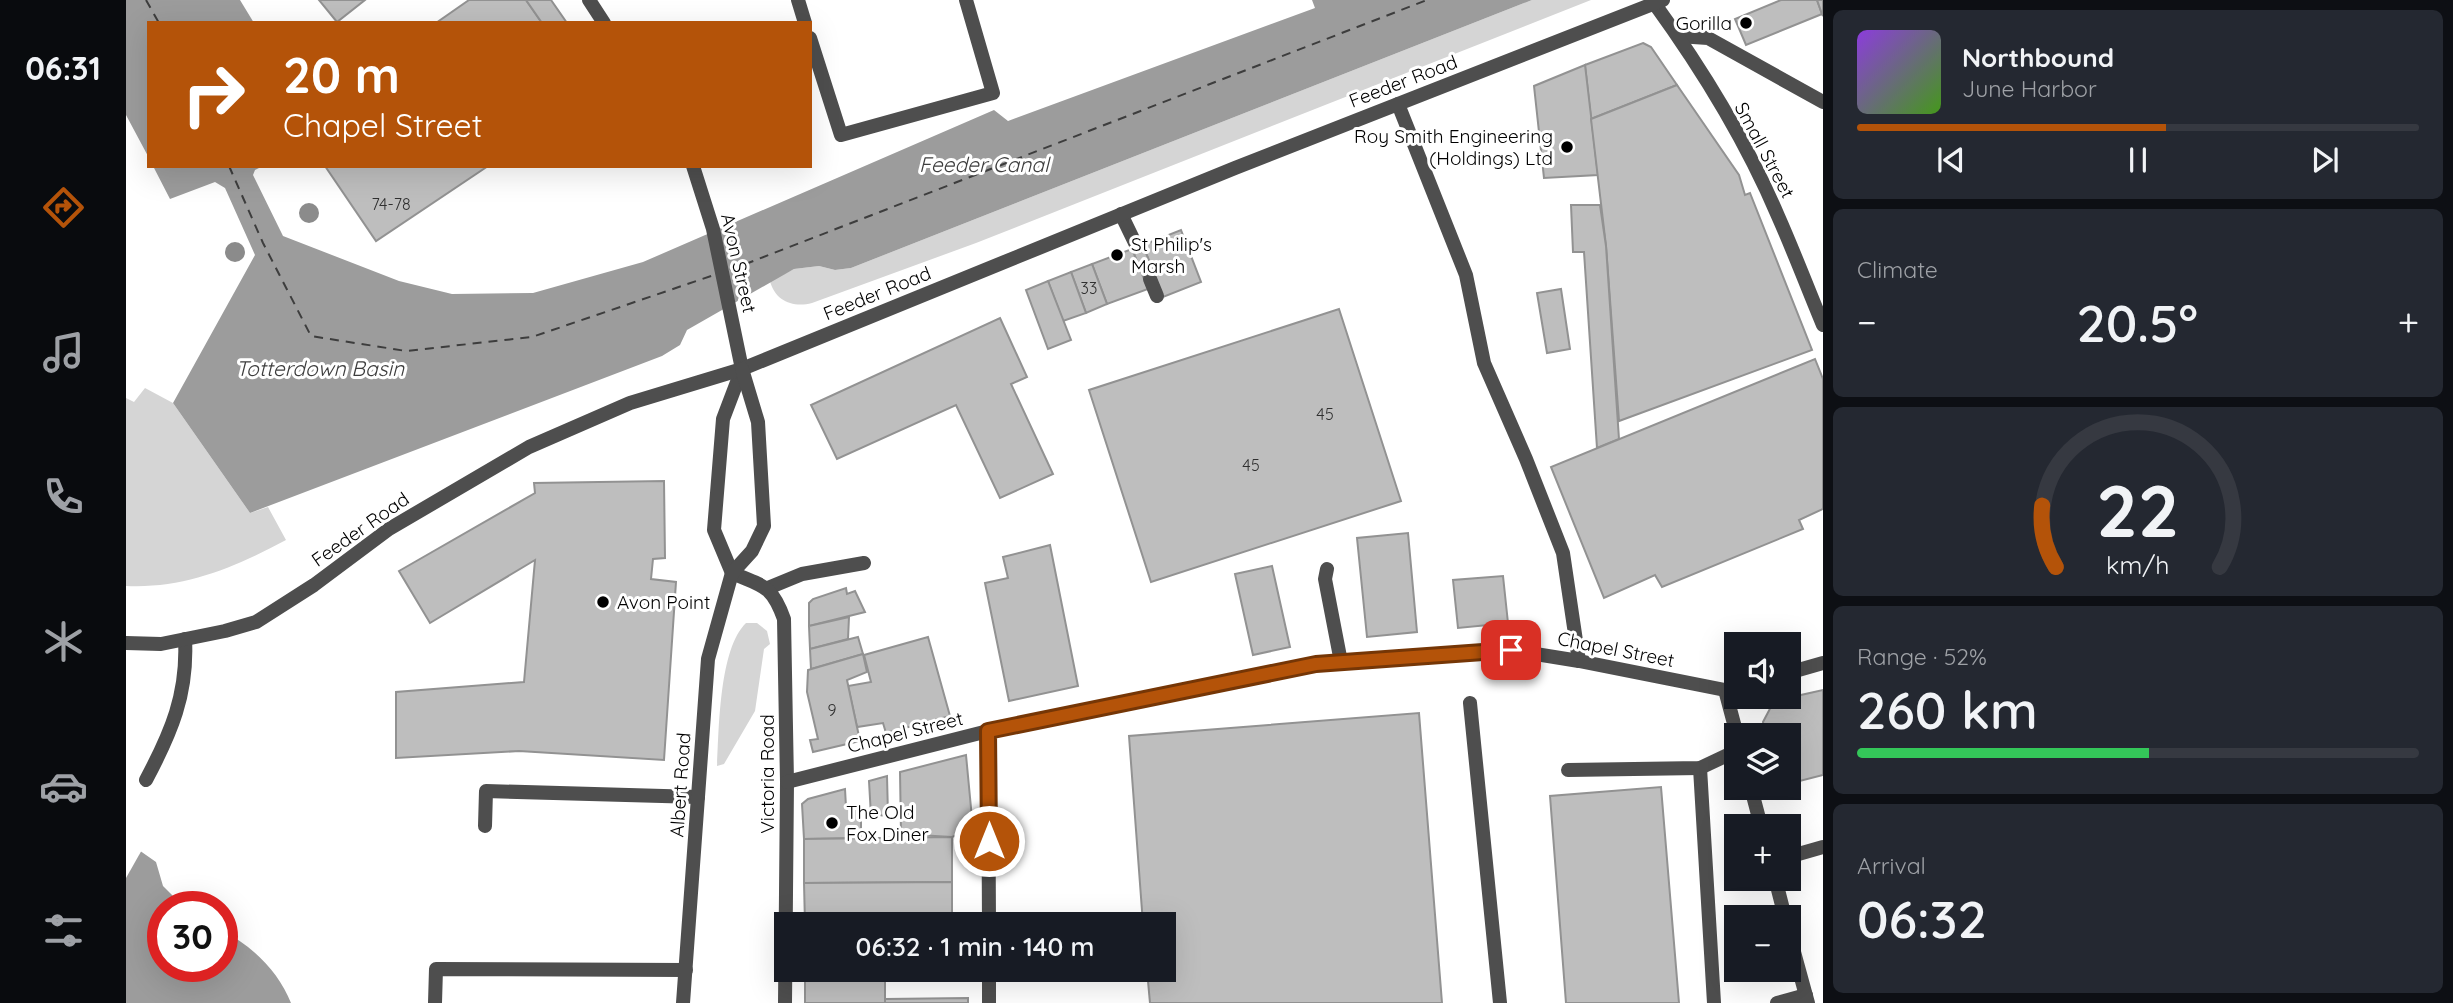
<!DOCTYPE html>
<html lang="en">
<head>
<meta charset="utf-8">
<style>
	:root { --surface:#171b24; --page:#242831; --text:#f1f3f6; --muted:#9ea1a6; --line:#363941; --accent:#b45309 }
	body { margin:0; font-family:Quicksand,sans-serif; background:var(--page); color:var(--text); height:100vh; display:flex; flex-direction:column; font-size:26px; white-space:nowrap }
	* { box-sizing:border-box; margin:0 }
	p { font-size:23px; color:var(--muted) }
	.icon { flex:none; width:38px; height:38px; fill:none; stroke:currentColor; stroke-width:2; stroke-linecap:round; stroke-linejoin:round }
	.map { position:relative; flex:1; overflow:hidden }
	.panel { display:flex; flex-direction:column; gap:10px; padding:10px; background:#0d0f14; width:630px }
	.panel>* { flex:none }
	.guide { position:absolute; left:21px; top:21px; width:665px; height:147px; border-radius:0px; box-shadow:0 7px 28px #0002; background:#b45309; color:#fff; overflow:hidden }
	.tools { position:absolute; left:1598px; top:632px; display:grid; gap:14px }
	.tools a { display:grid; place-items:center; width:77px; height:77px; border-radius:0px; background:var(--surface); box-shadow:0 7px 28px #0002; font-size:35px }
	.speed { position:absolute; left:21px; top:891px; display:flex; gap:14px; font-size:35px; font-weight:700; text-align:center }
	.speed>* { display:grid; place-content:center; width:91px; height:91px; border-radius:50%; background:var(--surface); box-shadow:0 7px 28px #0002; line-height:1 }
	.speed .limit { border:10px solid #d22; background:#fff; color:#111 }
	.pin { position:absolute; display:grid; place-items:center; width:60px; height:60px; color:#fff; margin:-30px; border-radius:14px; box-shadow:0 4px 10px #0006 }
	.me { position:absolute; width:77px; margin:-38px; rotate:0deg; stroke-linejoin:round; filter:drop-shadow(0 0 5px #0008) }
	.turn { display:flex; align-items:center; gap:24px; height:147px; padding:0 21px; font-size:32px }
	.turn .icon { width:91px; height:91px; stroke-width:2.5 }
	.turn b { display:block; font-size:49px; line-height:60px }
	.big { font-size:52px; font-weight:600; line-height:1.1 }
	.panel .tile { flex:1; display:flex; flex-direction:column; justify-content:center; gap:10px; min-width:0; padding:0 24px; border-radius:10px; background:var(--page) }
	.panel .dial { align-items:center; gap:0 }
	.dial svg { height:182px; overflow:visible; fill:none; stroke:var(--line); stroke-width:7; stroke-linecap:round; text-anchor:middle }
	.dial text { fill:var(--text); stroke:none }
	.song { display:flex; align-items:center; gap:21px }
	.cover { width:84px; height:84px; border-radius:10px; background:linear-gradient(135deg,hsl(270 70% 55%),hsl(100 70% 35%)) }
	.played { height:7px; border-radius:4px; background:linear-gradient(90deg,var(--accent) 55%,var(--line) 55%) }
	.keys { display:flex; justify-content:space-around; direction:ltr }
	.heat { display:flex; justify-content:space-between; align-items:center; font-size:38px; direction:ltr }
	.charge { height:10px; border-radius:5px; background:linear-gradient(90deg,#34c759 52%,var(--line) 0) }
	.trip { position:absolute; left:648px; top:912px; width:402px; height:70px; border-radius:0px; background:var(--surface); box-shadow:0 7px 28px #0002; font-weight:600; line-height:70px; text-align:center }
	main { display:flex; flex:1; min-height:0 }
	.dock { display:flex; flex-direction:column; width:126px; justify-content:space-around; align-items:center; background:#090b0e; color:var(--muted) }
	.dock .icon { width:49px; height:49px }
	.dock .current { color:var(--accent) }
	.dock b { font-size:32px; color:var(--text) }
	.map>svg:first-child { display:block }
	.green { fill:#d5d5d5 }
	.water { fill:#9c9c9c }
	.pier { fill:#fff }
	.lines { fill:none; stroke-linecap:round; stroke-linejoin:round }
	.ferry { stroke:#3d3d3d; stroke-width:2; stroke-dasharray:9 7; stroke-linecap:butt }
	.building { fill:#bebebe; stroke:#929292; stroke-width:2 }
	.service { stroke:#4e4e4e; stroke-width:14 }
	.minor { stroke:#4e4e4e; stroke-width:14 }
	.tertiary { stroke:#4e4e4e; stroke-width:14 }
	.tree { fill:#8b8b8b }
	.route-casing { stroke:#753606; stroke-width:18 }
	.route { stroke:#b45309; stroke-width:12 }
	.poi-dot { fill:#000; stroke:#fff; stroke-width:2.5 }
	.labels { text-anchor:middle; stroke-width:6; stroke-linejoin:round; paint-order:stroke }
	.number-label { font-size:16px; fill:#303030 }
	.poi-label { font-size:19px; fill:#000; stroke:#fff; text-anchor:start }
	.street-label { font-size:19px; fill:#000; stroke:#fff }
	.water-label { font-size:21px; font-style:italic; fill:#3d3d3d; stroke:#fff }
</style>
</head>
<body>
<main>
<nav class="dock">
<b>06:31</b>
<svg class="icon current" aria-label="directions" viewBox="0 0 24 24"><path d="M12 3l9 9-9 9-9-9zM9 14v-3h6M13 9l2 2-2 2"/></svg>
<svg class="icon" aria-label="music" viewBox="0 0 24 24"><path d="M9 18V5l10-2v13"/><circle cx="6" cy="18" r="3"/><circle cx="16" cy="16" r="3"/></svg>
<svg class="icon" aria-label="phone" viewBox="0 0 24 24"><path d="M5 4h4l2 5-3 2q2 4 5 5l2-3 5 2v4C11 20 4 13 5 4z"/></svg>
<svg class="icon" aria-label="climate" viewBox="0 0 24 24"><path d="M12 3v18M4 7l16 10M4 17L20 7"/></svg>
<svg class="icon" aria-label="car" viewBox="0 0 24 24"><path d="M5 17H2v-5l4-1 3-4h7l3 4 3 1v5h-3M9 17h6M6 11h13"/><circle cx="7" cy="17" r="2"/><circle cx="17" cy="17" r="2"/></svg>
<svg class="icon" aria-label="filters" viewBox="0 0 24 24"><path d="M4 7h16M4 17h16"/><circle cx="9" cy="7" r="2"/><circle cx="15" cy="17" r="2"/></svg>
</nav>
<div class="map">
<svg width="1697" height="1003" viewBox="0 0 1697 1003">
	<rect width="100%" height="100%" fill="#fff"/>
	<g class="green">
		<path d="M1406,0H1465L850,243L686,303C667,308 649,301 644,281L668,269L693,266L709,270L725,268Z"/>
		<path d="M19,388L47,403L124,513L142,507L160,540C110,567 58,589 0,586V398L8,402Z"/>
		<path d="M620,623H631L641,631L644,644L638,649L629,711L598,764L591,766C593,730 593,649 620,623Z"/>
	</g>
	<g class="water">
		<polygon points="0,0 114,0 128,23 23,23 23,158 0,115"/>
		<polygon points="1186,0 1406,0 725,268 709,270 693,266 668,269 561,330 554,345 536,356 124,513 47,403 129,255 99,188 89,182 44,199 27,166 137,166 129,170 127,175 157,236 273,281 326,294 407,293 517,262 868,110 882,121 1189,8"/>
		<path d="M0,841L30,862L37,886L57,906H37V966H96V931C126,945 153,972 165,1003H0Z"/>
	</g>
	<polygon class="pier" points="0,838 17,848 0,878"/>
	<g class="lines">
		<g class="ferry">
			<polyline points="20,0 33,23"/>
			<polyline points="103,166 137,243 185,336 280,351 406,337 588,275"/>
			<polyline points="604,270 1301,0"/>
		</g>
	</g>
	<g class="building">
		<polygon points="193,0 239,0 211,22"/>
		<polygon points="343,0 400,0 416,23 310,23"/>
		<polygon points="400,0 425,0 441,23 416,23"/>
		<polygon points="1655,0 1691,0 1696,14 1620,45 1609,19"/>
		<polygon points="1691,0 1697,0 1697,16 1696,14"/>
		<polygon points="1517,43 1525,47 1551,85 1465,119 1459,65"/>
		<polygon points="1459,65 1472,175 1418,178 1408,86"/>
		<polygon points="1551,85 1613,175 1619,195 1624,193 1686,350 1493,421 1480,246 1465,119"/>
		<polygon points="199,166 362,166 250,241"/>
		<polygon points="1445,205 1474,205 1480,246 1493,439 1471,448 1458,252 1447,252"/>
		<polygon points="1055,230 1075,282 1037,297 1017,245"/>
		<polygon points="1017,245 1029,277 1019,281 1006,249"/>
		<polygon points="1006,249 1022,289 981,304 966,264"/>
		<polygon points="966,264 981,304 960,313 945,272"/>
		<polygon points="945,272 960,313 937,321 922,281"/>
		<polygon points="922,281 945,340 922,349 900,290"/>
		<polygon points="1435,289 1444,349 1421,353 1411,293"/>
		<polygon points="1213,309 1275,501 1025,582 963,390"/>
		<polygon points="874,318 901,377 885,384 927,474 874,498 830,405 711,459 685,405"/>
		<polygon points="1689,359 1697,379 1697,509 1673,520 1677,529 1536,587 1529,575 1478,598 1425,467"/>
		<polygon points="538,481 539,558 527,559 525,579 550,582 538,760 393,751 270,758 270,692 398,682 409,560 304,623 273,571 409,493 408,483"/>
		<polygon points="1282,533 1291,632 1241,637 1231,538"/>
		<polygon points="924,545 952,686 883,701 859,583 882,578 877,557"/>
		<polygon points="1146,566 1164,647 1127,655 1109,574"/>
		<polygon points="1377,576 1382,623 1332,628 1327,580"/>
		<polygon points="720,588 721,594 729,591 739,612 683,626 683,603 687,599"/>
		<polygon points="723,617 722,639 684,649 683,626"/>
		<polygon points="732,637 737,654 685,669 684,649"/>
		<polygon points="802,637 824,716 760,733 757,723 731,727 722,686 745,682 738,655"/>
		<polygon points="737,654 741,672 721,680 734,741 687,752 684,740 692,739 681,692 682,670"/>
		<polygon points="1697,690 1697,775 1662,784 1662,735 1639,735 1637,722 1648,701"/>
		<polygon points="1293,713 1316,1003 1024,1003 1021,970 1038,970 1038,924 1017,924 1003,736"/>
		<polygon points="840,755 847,829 826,837 775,834 774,772"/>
		<polygon points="761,776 762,815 745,816 743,781"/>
		<polygon points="1535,787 1553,1003 1440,1003 1424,796"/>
		<polygon points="719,789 720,807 735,807 735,838 678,839 676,804 682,799"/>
		<polygon points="826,837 826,882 678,883 678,839"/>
		<polygon points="826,882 826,924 679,924 678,883"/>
		<rect x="679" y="970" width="80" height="33"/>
		<polygon points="842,998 842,1003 759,1003 759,999"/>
	</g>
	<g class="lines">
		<g class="service">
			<polyline points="672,0 679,23"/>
			<polyline points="1552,36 1582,38 1697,102"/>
			<polyline points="684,38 715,135 867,93 840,0"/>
			<polyline points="1272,104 1340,275 1358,363 1400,459 1437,553 1453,661"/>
			<polyline points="995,214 1011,247"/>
			<polyline points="1024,279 1031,296"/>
			<polyline points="1201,569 1199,579 1215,662"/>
			<polyline points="642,588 676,574 738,563"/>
			<polyline points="1344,703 1374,1003"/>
			<polyline points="1574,768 1588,1003"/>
			<polyline points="1442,770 1574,768 1610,751"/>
			<polyline points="359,826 360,791 572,797"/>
			<polyline points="1662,857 1697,847"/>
			<polyline points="309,1003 310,969 560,970"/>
			<polyline points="1651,1003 1680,995"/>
		</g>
		<g class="minor">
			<polyline points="463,0 478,23"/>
			<path d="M1528,3C1576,69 1620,141 1652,216C1668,252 1682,289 1697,325"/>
			<polyline points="567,166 587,229 616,369"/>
			<path d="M606,573C637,586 646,585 658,619L661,782L659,1003"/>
			<polyline points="1662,673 1697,663"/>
			<polyline points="1599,690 1611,735"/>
			<polyline points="862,731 863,924"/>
			<path d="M20,780C45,733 62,694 59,639"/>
			<polyline points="661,782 862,731 1190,664 1385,650 1453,661 1599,690 1610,687"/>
			<polyline points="1625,788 1635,826"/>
			<polyline points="1649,878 1659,917"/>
			<polyline points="1662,930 1682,1003"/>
			<polyline points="863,970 863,1003"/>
		</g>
		<g class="tertiary">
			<polyline points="606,573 588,530 597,419 616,369"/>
			<polyline points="0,643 35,644 99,631 130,622 188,585 263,529 403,447 504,403 616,369 1109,168 1537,0"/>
			<polyline points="557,1003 582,659 606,573 626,551 638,526 632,422 616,369"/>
		</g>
	</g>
	<g class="tree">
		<circle cx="183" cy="213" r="10"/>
		<circle cx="109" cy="252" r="10"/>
	</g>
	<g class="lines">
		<defs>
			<polyline id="route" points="863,841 862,731 1190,664 1385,650"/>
		</defs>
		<use href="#route" class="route-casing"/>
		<use href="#route" class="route"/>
	</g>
	<g class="poi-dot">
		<circle cx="1620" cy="23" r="7"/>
		<circle cx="1441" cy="147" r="7"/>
		<circle cx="991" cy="255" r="7"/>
		<circle cx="477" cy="602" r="7"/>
		<circle cx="706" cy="823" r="7"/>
	</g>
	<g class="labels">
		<g class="number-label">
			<text x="265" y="210">74-78</text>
			<text x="963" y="294">33</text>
			<text x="1199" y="420">45</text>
			<text x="1125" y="471">45</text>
			<text x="706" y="716">9</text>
		</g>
		<g class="poi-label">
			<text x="1606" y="30" text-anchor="end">Gorilla</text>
			<text x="1427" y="143" text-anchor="end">Roy Smith Engineering<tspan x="1427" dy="22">(Holdings) Ltd</tspan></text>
			<text x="1005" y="251">St Philip's<tspan x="1005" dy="22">Marsh</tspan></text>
			<text x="491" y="609">Avon Point</text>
			<text x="720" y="819">The Old<tspan x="720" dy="22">Fox Diner</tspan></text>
		</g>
		<g class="street-label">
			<text transform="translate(1277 81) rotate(-21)" y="7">Feeder Road</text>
			<text transform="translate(1639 150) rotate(62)" y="7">Small Street</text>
			<text transform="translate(613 263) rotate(77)" y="7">Avon Street</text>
			<text transform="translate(751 293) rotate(-22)" y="7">Feeder Road</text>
			<text transform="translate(234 529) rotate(-35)" y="7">Feeder Road</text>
			<text transform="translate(1490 649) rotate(11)" y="7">Chapel Street</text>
			<text transform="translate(779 732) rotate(-14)" y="7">Chapel Street</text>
			<text transform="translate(641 774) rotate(-90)" y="7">Victoria Road</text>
			<text transform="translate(554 785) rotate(-86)" y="7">Albert Road</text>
		</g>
		<g class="water-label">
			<text x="858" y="172">Feeder Canal</text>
			<text x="194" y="376">Totterdown Basin</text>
		</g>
	</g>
</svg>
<div class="tools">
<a><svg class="icon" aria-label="sound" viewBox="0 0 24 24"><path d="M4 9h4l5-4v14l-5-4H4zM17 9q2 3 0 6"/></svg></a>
<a><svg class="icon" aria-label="layers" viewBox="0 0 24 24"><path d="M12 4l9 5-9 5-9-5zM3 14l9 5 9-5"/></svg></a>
<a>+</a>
<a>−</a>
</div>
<div class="speed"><div class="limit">30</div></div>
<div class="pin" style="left:1385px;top:650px;background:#d93025"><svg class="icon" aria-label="arrive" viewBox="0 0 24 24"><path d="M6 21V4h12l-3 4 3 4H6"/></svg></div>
<svg class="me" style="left:863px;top:841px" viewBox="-20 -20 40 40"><circle r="17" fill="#b45309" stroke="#fff" stroke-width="3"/><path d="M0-11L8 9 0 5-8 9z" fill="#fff"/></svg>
<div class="trip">06:32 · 1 min · 140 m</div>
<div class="guide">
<div class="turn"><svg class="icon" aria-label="right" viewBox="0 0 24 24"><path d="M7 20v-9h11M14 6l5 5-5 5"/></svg><div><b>20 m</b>Chapel Street</div></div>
</div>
</div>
<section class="panel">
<div class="tile">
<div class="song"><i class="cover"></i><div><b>Northbound</b><p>June Harbor</p></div></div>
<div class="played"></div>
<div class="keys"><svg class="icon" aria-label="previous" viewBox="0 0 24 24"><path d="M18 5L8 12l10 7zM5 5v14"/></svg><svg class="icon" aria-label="pause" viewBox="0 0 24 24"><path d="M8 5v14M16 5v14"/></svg><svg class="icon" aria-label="next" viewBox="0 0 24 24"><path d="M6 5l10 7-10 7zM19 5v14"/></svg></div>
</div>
<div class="tile"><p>Climate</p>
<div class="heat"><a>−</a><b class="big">20.5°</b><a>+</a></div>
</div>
<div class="tile dial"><svg viewBox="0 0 100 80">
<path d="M14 69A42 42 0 1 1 86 69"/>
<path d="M14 69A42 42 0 0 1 8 42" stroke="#b45309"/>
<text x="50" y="56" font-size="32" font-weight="700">22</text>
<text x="50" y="72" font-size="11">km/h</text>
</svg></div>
<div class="tile"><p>Range · 52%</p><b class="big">260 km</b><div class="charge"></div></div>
<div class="tile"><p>Arrival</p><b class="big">06:32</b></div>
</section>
</main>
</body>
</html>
